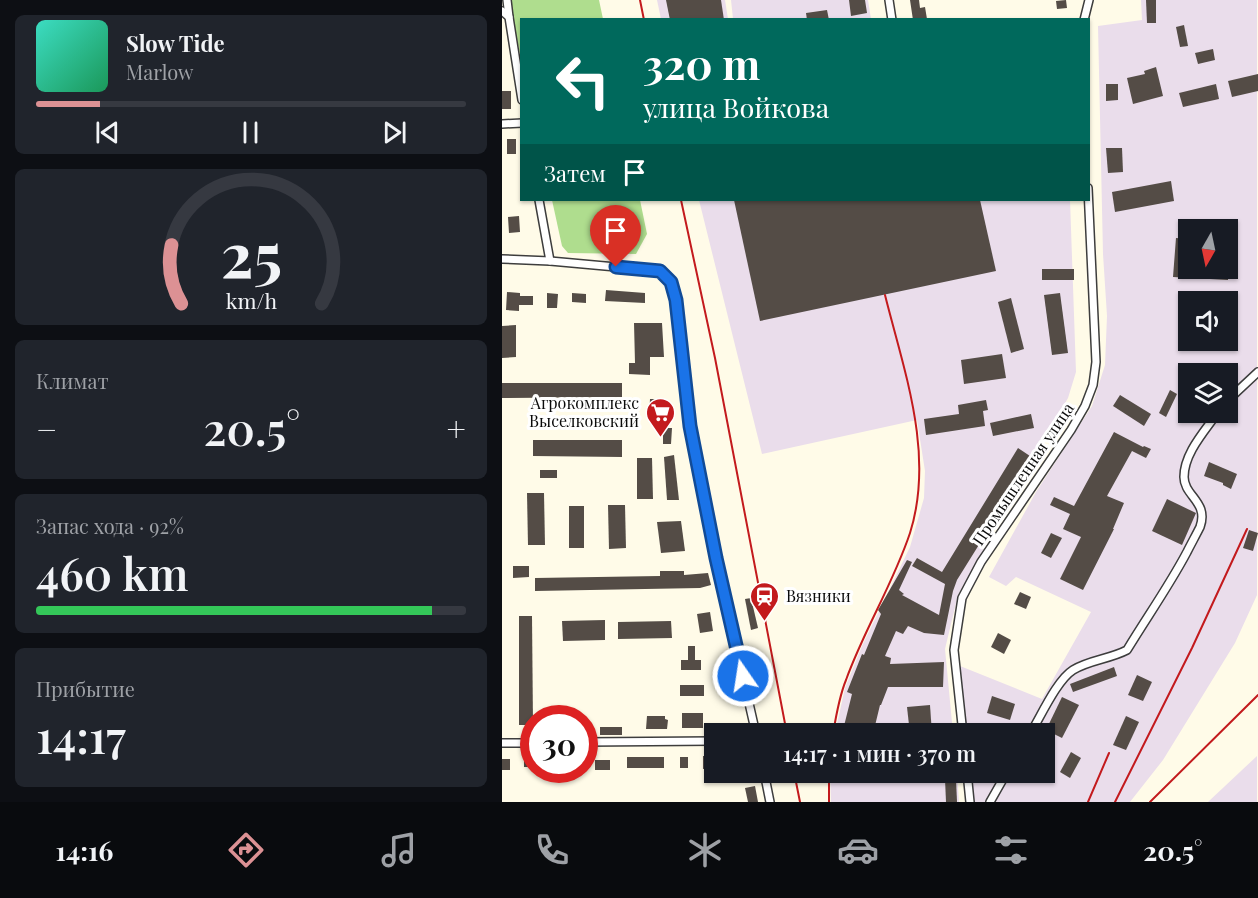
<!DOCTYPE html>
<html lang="ru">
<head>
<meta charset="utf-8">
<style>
	:root { --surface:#171b24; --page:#20242c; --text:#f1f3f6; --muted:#9ea1a6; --line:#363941; --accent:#dc9194 }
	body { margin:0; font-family:"Playfair Display",serif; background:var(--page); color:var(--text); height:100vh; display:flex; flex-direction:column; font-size:22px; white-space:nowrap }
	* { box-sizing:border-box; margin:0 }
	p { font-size:20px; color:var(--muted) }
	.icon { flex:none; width:33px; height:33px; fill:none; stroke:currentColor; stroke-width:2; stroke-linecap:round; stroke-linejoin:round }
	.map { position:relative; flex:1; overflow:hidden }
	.details { display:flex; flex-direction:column; gap:15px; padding:15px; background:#0d0f14; width:502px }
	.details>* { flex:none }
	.top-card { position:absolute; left:18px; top:18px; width:570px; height:183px; border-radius:0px; box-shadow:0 2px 4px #0004; background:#00695c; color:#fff; overflow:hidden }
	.needle { width:39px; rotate:189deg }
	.controls { position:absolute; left:676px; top:219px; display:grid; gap:12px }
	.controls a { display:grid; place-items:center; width:60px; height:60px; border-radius:0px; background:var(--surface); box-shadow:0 2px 4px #0004; font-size:30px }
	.speed { position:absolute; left:18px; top:705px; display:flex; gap:12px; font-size:30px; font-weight:700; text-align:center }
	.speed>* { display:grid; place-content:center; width:78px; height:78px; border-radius:50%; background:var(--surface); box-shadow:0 2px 4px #0004; line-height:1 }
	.speed .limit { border:9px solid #d22; background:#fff; color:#111 }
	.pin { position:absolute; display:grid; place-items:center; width:51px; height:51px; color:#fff; margin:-62px -26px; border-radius:50% 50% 50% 0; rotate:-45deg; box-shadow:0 0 6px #0007 }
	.pin .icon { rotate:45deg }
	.me { position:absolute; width:66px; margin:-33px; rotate:347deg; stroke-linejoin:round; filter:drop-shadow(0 0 4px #0008) }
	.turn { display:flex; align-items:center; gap:21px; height:126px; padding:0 24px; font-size:27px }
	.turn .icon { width:78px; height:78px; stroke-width:2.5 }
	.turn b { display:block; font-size:42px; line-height:51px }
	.then { display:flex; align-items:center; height:57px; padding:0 24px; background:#0003; gap:12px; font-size:22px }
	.big { font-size:45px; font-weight:600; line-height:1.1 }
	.details .card { flex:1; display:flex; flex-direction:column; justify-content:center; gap:9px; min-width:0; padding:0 21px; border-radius:9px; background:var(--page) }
	.details .dial { align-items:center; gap:0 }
	.dial svg { height:156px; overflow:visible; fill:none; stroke:var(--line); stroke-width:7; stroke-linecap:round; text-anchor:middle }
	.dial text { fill:var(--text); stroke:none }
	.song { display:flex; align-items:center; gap:18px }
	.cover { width:72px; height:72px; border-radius:9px; background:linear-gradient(135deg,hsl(170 70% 55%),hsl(150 70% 35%)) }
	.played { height:6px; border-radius:3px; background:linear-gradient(90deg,var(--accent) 15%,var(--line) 15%) }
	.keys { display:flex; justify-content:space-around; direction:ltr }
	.heat { display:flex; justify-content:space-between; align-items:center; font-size:33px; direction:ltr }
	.charge { height:9px; border-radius:4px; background:linear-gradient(90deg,#34c759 92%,var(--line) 0) }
	.trip { position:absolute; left:202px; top:723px; width:351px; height:60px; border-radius:0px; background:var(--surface); box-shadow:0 2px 4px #0004; font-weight:600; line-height:60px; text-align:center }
	.tab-bar { display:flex; height:96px; justify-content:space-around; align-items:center; background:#090b0e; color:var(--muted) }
	.tab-bar .icon { width:42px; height:42px }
	.tab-bar .active { color:var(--accent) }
	.tab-bar b { font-size:27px; color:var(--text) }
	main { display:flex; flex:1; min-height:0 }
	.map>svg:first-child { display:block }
	.industrial { fill:#eaddeb; fill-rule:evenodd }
	.forest { fill:#afdd8e }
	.building { fill:#544c46 }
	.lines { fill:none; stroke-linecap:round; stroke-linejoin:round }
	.minor-casing { stroke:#3d3d3d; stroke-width:10 }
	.minor { stroke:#fff; stroke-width:7 }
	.rail { stroke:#c31a1d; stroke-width:2 }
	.route-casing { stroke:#114b97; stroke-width:15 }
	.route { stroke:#1a73e8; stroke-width:10 }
	.labels { text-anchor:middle; stroke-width:6; stroke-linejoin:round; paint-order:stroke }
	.poi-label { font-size:16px; fill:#0a0a0a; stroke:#fff; text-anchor:end }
	.street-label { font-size:16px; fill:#0a0a0a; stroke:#fff }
</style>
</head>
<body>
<main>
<section class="details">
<div class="card">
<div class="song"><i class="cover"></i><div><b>Slow Tide</b><p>Marlow</p></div></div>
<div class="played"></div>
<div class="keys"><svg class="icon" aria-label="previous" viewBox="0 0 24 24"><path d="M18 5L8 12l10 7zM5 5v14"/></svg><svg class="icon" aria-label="pause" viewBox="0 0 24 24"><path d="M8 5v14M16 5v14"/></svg><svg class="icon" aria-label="next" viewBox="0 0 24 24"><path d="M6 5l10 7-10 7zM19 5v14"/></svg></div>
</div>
<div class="card dial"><svg viewBox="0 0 100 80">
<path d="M14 69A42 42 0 1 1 86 69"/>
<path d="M14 69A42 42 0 0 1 9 39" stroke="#dc9194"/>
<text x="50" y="56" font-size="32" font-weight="700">25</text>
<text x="50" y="72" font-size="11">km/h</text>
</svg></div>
<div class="card"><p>Климат</p>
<div class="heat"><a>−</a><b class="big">20.5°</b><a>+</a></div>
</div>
<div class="card"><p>Запас хода · 92%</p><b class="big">460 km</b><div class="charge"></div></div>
<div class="card"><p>Прибытие</p><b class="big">14:17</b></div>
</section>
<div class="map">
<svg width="756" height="802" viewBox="0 0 756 802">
	<rect width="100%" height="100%" fill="#fffbe8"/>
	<g class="industrial">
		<polygon points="155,0 223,0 226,19 159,19"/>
		<polygon points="229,0 366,0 369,19 231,19"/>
		<path d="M639,0H755V595L733,643L661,760L628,802H471L468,773L543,772V734L464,733L458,666L540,699L589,612L514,577L504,586L487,577L534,492L590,406L603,365L605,316L601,254L596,26L640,20ZM687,230H726V268H687ZM687,302H726V340H687ZM687,374H726V412H687Z"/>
		<polygon points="197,200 568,200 574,372 566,398 456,595 443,649 451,733 333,733 343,688 360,646 408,547 422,498 423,471 415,420 260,454"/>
		<polygon points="755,756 755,802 706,802"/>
		<polygon points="328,773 455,773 457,802 329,802"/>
	</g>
	<g class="forest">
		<polygon points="7,0 97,0 101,19 20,20 19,59"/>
		<polygon points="50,200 138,200 145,234 134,254 66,253 60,246"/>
	</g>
	<g class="building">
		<polygon points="164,0 219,0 222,20 168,20"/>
		<polygon points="347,0 363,0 365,13 349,16"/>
		<polygon points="408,0 417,0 418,8 423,7 425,19 411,20"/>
		<polygon points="564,0 565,8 555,9 554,1"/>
		<polygon points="644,0 654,0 654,23 645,23"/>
		<polygon points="325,10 327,20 305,20 304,13"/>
		<polygon points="682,25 686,46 678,47 674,27"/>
		<polygon points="711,49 713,60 696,64 693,53"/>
		<polygon points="654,67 661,96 631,104 625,78 643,74 642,71"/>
		<polygon points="756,74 756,91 730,97 726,81"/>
		<polygon points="604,84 616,84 616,100 604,101"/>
		<polygon points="714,84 717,99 681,107 677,93"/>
		<rect x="0" y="91" width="9" height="18"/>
		<rect x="5" y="139" width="9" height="15"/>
		<polygon points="604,148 620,148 621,172 606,173"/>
		<polygon points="669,181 672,201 613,212 610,192"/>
		<polygon points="232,200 478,200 494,271 258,321"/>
		<polygon points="17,216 18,232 7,233 6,217"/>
		<polygon points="674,238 687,239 687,268 726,268 726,280 671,277"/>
		<rect x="540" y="269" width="32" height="11"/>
		<polygon points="104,290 143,293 143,303 103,301"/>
		<polygon points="5,292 18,293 18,296 31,296 31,305 17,305 17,311 4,310"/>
		<polygon points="45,293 56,294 55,308 45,308"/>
		<polygon points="70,293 84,294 84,303 70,302"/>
		<polygon points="558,293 566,353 550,355 542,295"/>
		<polygon points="509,298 522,349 509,353 496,302"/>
		<polygon points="132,323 160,323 162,357 148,357 148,375 127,374 127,363 133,363"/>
		<polygon points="14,325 14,357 0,358 0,326"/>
		<polygon points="500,354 504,378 462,384 459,360"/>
		<polygon points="0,383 120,383 120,397 0,398"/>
		<polygon points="668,390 675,394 664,417 657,413"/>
		<polygon points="618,395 649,414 642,426 611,406"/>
		<polygon points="148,399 159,399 159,412 164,412 164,427 157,428 157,419 147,419"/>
		<polygon points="484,400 486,410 481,411 483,426 424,435 422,419 457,414 456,405"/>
		<polygon points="529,414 532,428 491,436 488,423"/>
		<polygon points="161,428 170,428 169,444 161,444"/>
		<polygon points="612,432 641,447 642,446 649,449 644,458 630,451 605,496 622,503 611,529 612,529 581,590 558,579 579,537 561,529 568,514 548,505 552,497 572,506"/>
		<polygon points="31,440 120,440 120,457 31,456"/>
		<polygon points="516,448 531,458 455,580 451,591 442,635 422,633 406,626 401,634 394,631 383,656 389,658 388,664 442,662 441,687 386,687 379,705 378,705 371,734 340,734 350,694 345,692 360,654 362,655 379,614 376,610 405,560 410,562 397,590 402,594 400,595 437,615 443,584 410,566 415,558 440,572"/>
		<polygon points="172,455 177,500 165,500 162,457"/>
		<polygon points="135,458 150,458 151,499 135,499"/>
		<polygon points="707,462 735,474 729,489 721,485 721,483 702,476"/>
		<rect x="38" y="470" width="17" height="8"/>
		<polygon points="25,493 42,493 43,545 26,545"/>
		<polygon points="665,499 694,513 680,545 650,531"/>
		<polygon points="106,505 123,505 124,548 107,549"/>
		<rect x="67" y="506" width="15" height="42"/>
		<polygon points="179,521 183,551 159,553 155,522"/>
		<polygon points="747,530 756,533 751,551 741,548"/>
		<polygon points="549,533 560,538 549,558 539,553"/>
		<polygon points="11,566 27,566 27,577 11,578"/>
		<polygon points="158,571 182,571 182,575 206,573 209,585 198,588 33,591 33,578 158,576"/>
		<polygon points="518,592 529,597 524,609 512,604"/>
		<polygon points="249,598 256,628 249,630 243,599"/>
		<polygon points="208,612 211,631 198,633 195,614"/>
		<polygon points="17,616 30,616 31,725 17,725"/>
		<polygon points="103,620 103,640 61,641 60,621"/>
		<polygon points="169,621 170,638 116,639 116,622"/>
		<polygon points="496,633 509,640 502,654 489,647"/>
		<polygon points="186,646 193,646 193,660 199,660 199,670 179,670 179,660 186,660"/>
		<polygon points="612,667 615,676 571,692 568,684"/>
		<polygon points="635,675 650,682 641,701 626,695"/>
		<rect x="178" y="685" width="24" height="11"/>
		<polygon points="490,696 513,704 508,720 485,713"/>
		<polygon points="560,697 577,705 560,738 544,730"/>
		<polygon points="428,705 430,734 408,734 405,707"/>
		<rect x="180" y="713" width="21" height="15"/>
		<polygon points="145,716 163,716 163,719 166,720 165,729 144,729"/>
		<polygon points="624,716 637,722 624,750 611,745"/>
		<rect x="98" y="727" width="22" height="8"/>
		<polygon points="569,752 579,758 568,778 558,772"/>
		<polygon points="201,756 211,756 211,768 201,769"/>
		<polygon points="30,757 31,767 22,767 22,758"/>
		<rect x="125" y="757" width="37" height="11"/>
		<rect x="178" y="757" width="8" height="11"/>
		<rect x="0" y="759" width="8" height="11"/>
		<rect x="93" y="760" width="15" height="10"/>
		<polygon points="411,772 433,772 433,780 412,781"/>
		<polygon points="443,779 454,779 455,802 444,802"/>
		<polygon points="253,786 256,802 246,802 243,788"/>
	</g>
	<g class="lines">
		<defs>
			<g id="minor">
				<polyline points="5,0 7,17"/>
				<polyline points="387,0 390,20"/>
				<polyline points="0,11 7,17 20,100"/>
				<polyline points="582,20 587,0"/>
				<polyline points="0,124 20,123"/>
				<polyline points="37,200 48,261"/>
				<polyline points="0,259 48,261 158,271 169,282 174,300 188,426 214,558 254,734"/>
				<polyline points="726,400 756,372"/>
				<polyline points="461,734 452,650 460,598 479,562 569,430 583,406 591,385 594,362 586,188"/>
				<path d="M528,734C539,716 555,680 571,670C587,660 608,659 625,650C645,617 667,586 685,552C689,544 694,535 698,527C707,502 682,496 682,477C682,453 703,431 716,412"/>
				<polyline points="82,742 213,741"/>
				<polyline points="0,743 32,743"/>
				<polyline points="262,772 268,802"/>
				<polyline points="465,772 468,802"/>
				<polyline points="488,802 505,772"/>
			</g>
		</defs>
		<use href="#minor" class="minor-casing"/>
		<use href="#minor" class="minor"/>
		<g class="rail">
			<polyline points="138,0 142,20"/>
			<polyline points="179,200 213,358 285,734"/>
			<path d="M331,734C334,716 337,697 344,680C362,630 391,584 408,533C433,454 402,371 383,295"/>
			<polyline points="292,772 298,802"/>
			<polyline points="327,772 327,802"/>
			<polyline points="586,802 607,753"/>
			<polyline points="613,802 690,648 745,529"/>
			<polyline points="648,802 756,695"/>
		</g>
	</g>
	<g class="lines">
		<defs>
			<polyline id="route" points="114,267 158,271 169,282 174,300 188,426 214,558 241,676"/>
		</defs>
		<use href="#route" class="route-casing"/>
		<use href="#route" class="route"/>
	</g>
	<defs>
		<symbol id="supermarket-pin" viewBox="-11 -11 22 30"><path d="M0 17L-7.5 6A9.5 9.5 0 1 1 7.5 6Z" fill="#c31a1d" stroke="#fff"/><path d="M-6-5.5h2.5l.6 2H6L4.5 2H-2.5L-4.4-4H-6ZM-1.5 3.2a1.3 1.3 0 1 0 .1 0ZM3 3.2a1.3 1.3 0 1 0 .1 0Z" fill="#fff"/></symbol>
		<symbol id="station-pin" viewBox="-11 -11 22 30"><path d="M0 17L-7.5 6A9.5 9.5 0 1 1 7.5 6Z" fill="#c31a1d" stroke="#fff"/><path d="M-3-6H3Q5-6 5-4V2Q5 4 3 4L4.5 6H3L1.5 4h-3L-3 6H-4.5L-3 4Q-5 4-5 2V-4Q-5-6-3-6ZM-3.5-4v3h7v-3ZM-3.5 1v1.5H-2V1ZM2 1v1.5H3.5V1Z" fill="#fff"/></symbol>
	</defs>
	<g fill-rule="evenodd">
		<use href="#supermarket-pin" x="142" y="396" width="33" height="45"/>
		<use href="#station-pin" x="246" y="580" width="33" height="45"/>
	</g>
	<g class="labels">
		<g class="poi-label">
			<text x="137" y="409">Агрокомплекс<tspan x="137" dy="18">Выселковский</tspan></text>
			<text x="284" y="602" text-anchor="start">Вязники</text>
		</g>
		<g class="street-label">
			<text transform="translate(521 474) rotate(-56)" y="6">Промышленная улица</text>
		</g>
	</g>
</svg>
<div class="controls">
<a><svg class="needle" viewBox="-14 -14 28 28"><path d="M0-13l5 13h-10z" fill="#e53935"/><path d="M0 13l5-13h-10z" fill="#9ea1a6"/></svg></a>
<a><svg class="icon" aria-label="sound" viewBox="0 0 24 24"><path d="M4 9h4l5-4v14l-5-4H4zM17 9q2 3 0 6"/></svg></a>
<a><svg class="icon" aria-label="layers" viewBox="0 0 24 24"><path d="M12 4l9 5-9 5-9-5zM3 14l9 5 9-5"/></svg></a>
</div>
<div class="speed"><div class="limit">30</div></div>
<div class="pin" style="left:114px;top:267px;background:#d93025"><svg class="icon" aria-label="arrive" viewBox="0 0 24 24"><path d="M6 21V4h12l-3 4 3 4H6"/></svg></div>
<svg class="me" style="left:241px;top:676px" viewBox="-20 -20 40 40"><circle r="17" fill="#1a73e8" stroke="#fff" stroke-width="3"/><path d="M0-11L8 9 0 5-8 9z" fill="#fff"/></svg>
<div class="trip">14:17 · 1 мин · 370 m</div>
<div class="top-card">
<div class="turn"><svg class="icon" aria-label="left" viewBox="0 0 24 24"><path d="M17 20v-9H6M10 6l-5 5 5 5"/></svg><div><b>320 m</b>улица Войкова</div></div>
<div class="then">Затем<svg class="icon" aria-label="arrive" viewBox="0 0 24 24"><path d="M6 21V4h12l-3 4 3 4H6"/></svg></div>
</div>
</div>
</main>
<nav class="tab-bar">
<b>14:16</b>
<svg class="icon active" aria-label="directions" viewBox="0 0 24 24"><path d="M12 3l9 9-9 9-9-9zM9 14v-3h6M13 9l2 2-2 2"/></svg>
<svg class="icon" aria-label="music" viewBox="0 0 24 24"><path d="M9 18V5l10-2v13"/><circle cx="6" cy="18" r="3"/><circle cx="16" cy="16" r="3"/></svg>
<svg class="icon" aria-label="phone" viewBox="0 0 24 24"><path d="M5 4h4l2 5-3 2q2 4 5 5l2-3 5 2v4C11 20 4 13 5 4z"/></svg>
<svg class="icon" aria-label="climate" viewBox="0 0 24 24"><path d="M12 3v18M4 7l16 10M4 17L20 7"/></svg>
<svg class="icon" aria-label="car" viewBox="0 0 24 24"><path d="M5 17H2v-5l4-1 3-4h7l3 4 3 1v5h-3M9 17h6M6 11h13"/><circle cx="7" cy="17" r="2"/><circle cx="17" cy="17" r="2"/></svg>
<svg class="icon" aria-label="filters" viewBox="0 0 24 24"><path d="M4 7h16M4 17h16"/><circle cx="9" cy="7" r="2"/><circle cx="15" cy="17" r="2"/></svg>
<b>20.5°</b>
</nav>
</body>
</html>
